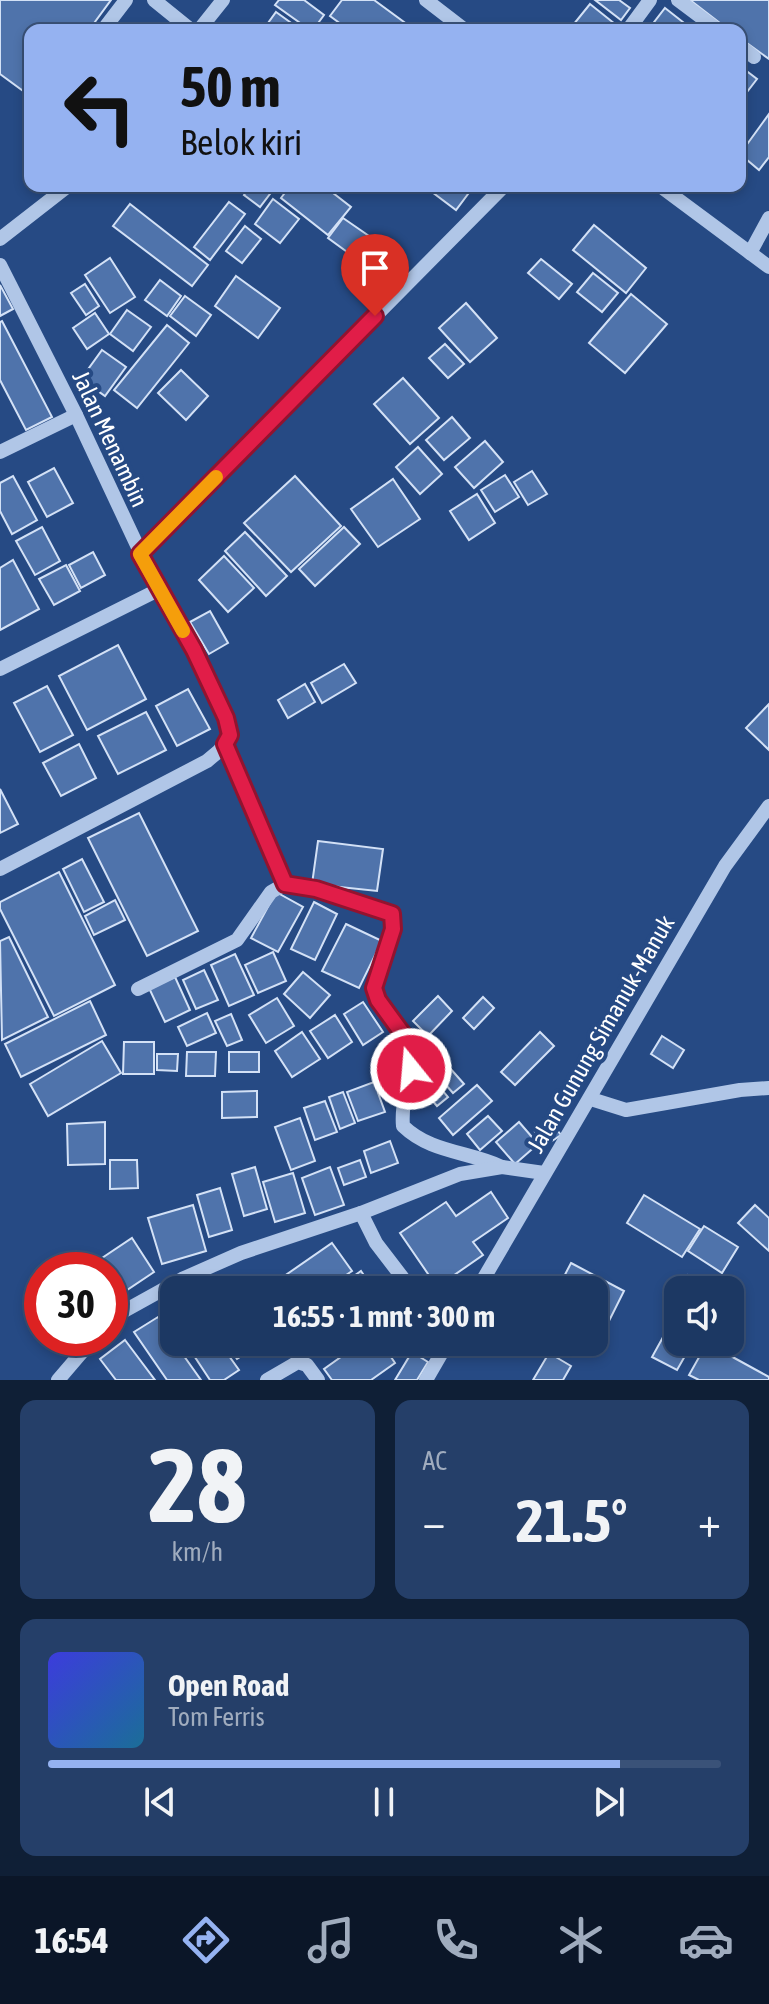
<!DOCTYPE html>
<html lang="id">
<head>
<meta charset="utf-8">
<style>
	:root { --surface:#1c3863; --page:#253f69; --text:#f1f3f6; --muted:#a0acbe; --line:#3a5278; --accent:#95b2f1 }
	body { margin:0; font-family:"Asap Condensed",sans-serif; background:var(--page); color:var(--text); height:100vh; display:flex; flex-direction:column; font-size:30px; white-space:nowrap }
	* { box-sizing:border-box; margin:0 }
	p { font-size:26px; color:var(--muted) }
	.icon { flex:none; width:44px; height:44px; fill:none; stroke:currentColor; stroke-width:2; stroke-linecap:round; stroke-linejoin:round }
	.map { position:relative; height:1380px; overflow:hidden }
	.details { display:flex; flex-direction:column; gap:20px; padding:20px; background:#0f1f36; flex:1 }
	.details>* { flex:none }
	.hud { position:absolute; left:24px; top:24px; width:722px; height:168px; border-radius:16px; box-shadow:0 4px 12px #0003,0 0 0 2px var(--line); background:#95b2f1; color:#111; overflow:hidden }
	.controls { position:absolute; left:664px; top:1276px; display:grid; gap:16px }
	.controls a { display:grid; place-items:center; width:80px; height:80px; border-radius:16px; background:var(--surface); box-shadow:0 4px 12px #0003,0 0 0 2px var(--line); font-size:40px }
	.speed { position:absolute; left:24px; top:1252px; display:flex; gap:16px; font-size:40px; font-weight:700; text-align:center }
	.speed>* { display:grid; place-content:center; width:104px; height:104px; border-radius:50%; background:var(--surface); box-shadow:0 4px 12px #0003,0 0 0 2px var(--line); line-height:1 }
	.speed .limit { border:12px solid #d22; background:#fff; color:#111 }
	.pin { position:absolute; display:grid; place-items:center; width:68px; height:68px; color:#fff; margin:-82px -34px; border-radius:50% 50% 50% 0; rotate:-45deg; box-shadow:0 0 8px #0007 }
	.pin .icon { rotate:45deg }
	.me { position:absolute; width:88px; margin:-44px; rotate:343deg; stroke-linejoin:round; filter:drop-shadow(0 0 6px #0008) }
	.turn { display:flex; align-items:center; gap:28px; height:168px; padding:0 24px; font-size:36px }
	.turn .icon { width:104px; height:104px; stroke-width:2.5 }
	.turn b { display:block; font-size:56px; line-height:68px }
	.big { font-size:60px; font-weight:700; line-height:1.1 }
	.details .widget { flex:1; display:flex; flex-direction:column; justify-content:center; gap:12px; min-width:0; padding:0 28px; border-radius:16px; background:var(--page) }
	.details .dial { align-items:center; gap:0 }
	.dial b { font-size:104px; line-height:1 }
	.song { display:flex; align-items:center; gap:24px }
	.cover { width:96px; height:96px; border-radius:12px; background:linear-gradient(135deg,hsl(240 70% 55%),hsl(200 70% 35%)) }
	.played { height:8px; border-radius:4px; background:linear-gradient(90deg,var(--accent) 85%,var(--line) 85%) }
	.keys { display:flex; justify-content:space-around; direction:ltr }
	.heat { display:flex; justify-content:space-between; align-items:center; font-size:44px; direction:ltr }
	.details .tiles { flex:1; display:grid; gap:20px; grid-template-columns:1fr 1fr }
	.widget:last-child { grid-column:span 2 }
	.trip { position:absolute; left:160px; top:1276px; width:448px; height:80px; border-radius:16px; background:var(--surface); box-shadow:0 4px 12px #0003,0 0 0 2px var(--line); font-weight:700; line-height:80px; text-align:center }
	.menu { display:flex; height:128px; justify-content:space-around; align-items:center; background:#0b1628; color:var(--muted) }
	.menu .icon { width:56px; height:56px }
	.menu .active { color:var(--accent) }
	.menu b { font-size:36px; color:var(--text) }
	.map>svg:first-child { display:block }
	.building { fill:#4f73ab; stroke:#d3e1f6; stroke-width:2 }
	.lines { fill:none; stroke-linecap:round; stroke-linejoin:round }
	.minor { stroke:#b0c6e7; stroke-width:14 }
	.route-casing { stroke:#92132f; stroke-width:20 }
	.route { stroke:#e11d48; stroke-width:14 }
	.slow { stroke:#f59e0b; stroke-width:14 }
	.labels { text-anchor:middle; stroke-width:8; stroke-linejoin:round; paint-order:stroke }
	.street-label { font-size:24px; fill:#fff; stroke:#264a84 }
</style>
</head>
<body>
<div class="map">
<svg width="769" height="1380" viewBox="0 0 769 1380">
	<rect width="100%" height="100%" fill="#264a84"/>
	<g class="building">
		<polygon points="0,0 111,0 89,30 30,30 30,96 0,74"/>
		<polygon points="279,0 304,0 324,15 313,30 310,30 275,5"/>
		<polygon points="342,0 374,0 408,25 404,30 349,30 330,16"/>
		<polygon points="595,0 619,0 630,8 621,20"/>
		<polygon points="690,0 769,0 769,59 740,38 740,30 729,30"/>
		<polygon points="590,4 620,28 619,30 569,30"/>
		<polygon points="665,8 693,30 648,30"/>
		<polygon points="276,12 301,30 263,30"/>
		<polygon points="740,66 757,79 740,101"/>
		<polygon points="769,114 769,157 759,170 740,154"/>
		<polygon points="251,186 276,186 260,207 244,195"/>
		<polygon points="290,186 324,186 351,207 328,235 281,198"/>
		<polygon points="424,186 465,186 471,190 456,210"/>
		<polygon points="273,199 299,219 280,243 255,224"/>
		<polygon points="229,202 245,214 210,260 194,247"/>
		<polygon points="130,204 208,265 192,286 113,226"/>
		<polygon points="343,218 369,236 354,257 328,238"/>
		<polygon points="594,225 646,268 626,293 573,250"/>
		<polygon points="245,226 261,239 242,263 226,251"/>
		<polygon points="110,258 135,297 110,313 85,275"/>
		<polygon points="541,259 572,284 559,299 528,273"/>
		<polygon points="593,273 618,293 602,312 577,292"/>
		<polygon points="236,276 280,308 258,338 215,306"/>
		<polygon points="160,280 181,296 167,316 145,300"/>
		<polygon points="85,284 99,306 86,315 71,293"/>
		<polygon points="0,285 13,309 0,316"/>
		<polygon points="631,294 667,324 625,373 589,343"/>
		<polygon points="185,296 211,315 196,336 170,316"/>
		<polygon points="466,303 497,338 470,362 439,328"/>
		<polygon points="127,310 151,327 133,351 110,334"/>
		<polygon points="95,313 109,334 87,349 73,328"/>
		<polygon points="2,321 52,417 26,430 0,380 0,322"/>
		<polygon points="167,325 189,343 137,408 114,390"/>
		<polygon points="445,344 464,364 448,378 429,358"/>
		<polygon points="102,350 126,367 105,396 81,379"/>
		<polygon points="181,370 208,396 186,420 158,393"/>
		<polygon points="403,378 439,418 410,444 374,404"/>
		<polygon points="452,417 470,438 444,460 426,440"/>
		<polygon points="485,441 503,462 474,488 455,467"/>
		<polygon points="418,447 442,474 420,494 396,467"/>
		<polygon points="54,468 73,503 47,517 28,482"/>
		<polygon points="532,471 547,494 528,505 514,482"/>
		<polygon points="505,475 519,497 495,512 481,490"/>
		<polygon points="13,476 37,520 12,534 0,511 0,483"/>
		<polygon points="295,476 341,526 291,572 244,523"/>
		<polygon points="393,479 420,519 378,547 351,509"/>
		<polygon points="477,494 495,523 469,540 450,511"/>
		<polygon points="42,527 60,561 35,575 16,541"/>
		<polygon points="344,527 360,544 315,586 299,569"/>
		<polygon points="245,532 287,576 266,596 225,551"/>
		<polygon points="93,552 105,575 81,588 69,565"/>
		<polygon points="224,556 254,588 228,612 199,580"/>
		<polygon points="13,560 39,609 0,630 0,568"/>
		<polygon points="66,565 80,591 54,605 39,579"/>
		<polygon points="210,611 228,643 209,654 190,622"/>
		<polygon points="118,645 146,699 87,730 59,676"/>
		<polygon points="344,664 356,683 322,703 311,683"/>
		<polygon points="305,684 315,702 288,718 278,700"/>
		<polygon points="47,686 73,735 40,752 14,703"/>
		<polygon points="188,689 210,729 177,746 156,706"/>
		<polygon points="769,704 769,750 746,728"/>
		<polygon points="146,712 166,750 118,774 98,736"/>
		<polygon points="79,744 96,778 61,796 43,763"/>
		<polygon points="0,789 18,824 0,833"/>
		<polygon points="139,813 198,931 147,956 88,838"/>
		<polygon points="318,841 383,849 377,891 312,884"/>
		<polygon points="82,859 104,902 84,912 63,869"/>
		<polygon points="59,872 115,985 54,1016 0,909 0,902"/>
		<polygon points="276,892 303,907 278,952 251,938"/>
		<polygon points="115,900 125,920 94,935 85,916"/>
		<polygon points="314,902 337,914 315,960 291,949"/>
		<polygon points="346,924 382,941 359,988 322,971"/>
		<polygon points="9,937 48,1017 2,1040 0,941"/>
		<polygon points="273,952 286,981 258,993 245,965"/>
		<polygon points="235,954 254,995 229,1006 211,965"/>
		<polygon points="204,970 218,1000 196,1009 183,980"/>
		<polygon points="303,972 330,995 310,1018 284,994"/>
		<polygon points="175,977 190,1010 165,1022 149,988"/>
		<polygon points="438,996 452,1011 428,1036 413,1021"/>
		<polygon points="483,997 494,1008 474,1029 463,1018"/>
		<polygon points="277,998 294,1026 266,1043 249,1015"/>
		<polygon points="90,1001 106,1035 21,1077 5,1044"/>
		<polygon points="363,1002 383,1032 363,1045 344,1014"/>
		<polygon points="207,1013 216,1033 187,1046 178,1027"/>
		<polygon points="231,1014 242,1040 227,1046 215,1021"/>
		<polygon points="335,1015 352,1042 328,1058 310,1031"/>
		<polygon points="302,1032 320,1059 292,1077 275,1051"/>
		<polygon points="540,1032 554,1046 515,1085 501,1072"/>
		<polygon points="662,1036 684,1050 673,1068 651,1054"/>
		<polygon points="102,1041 121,1073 48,1116 30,1084"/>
		<polygon points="124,1042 154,1042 154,1074 123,1074"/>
		<polygon points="187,1052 216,1052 215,1076 186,1076"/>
		<rect x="229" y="1052" width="30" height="20"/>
		<polygon points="157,1054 178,1054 177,1071 157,1070"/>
		<polygon points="441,1058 464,1084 453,1093 431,1068"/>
		<polygon points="392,1060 404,1092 387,1098 375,1066"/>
		<polygon points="428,1073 448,1097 437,1106 417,1083"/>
		<polygon points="374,1082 385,1112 358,1121 347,1092"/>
		<polygon points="477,1085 492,1101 453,1135 439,1118"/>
		<polygon points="257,1091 257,1117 222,1118 222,1092"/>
		<polygon points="343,1092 355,1123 340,1129 329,1097"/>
		<polygon points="325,1101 337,1132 315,1140 304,1108"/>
		<polygon points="488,1116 502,1131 480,1150 467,1134"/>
		<polygon points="300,1118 315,1161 291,1170 275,1127"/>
		<polygon points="550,1121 561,1135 546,1145 535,1132"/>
		<polygon points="105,1122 105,1164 68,1165 67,1124"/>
		<polygon points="519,1122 538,1144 515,1164 496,1142"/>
		<polygon points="390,1141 398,1163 371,1173 364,1151"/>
		<polygon points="110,1160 137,1160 138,1188 110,1189"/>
		<polygon points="360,1160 366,1177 344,1185 338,1168"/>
		<polygon points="255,1167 267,1209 244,1216 232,1174"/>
		<polygon points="330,1167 344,1205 315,1215 302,1178"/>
		<polygon points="293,1173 305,1213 275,1222 263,1182"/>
		<polygon points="220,1188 232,1230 209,1237 197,1195"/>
		<polygon points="491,1192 508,1218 473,1242 483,1255 437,1287 400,1233 446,1202 456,1216"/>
		<polygon points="644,1195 700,1229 682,1257 627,1223"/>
		<polygon points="193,1205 206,1251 162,1264 148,1218"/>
		<polygon points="755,1205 769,1218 769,1251 738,1223"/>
		<polygon points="704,1226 738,1247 722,1273 688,1251"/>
		<polygon points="132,1238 154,1272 124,1292 102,1258"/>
		<polygon points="332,1243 352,1271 324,1290 264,1290"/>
		<polygon points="571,1263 624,1291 607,1325 594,1319 594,1290 557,1290"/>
		<polygon points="361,1271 374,1290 334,1290"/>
		<polygon points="688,1275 715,1290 680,1290"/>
		<polygon points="230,1280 237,1290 215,1290"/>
		<polygon points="678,1310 678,1342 693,1342 677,1370 652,1357"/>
		<polygon points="158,1317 174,1342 201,1380 167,1380 134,1332"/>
		<polygon points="125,1340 155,1380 116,1380 100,1359"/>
		<polygon points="185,1342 219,1342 239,1370 224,1380 210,1380"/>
		<polygon points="225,1342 263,1342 237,1359"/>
		<polygon points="362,1342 381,1342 395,1363 371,1380 332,1380 324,1369"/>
		<polygon points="707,1343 769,1377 769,1380 699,1380 689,1375"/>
		<polygon points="412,1352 428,1362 417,1380 395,1380"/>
		<polygon points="549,1353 571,1366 563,1380 533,1380"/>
	</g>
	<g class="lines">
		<g class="minor">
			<polyline points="154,0 191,30"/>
			<polyline points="426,0 465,30"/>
			<polyline points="678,0 718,30"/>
			<polyline points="103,30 126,0"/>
			<polyline points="199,30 223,0"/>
			<polyline points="628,30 650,0"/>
			<polyline points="740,46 754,57"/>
			<polyline points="660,186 769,267"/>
			<polyline points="0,239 68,186"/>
			<polyline points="750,253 769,218"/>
			<polyline points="0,265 76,415 158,590 194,650 226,718 230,735 219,751 207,761 0,869"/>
			<polyline points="0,452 76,415"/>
			<polyline points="140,554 504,186"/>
			<polyline points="0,669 158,590"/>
			<polyline points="225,744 285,884"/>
			<path d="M138,989L237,940L271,892L285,884L316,889L383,910L392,914C396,940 376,962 374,987C374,1010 404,1025 408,1046C414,1074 400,1098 403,1126C431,1153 468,1151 502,1167"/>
			<polyline points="591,1099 626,1110 740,1090 769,1088"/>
			<polyline points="361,1213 376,1243 412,1290"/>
			<polyline points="477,1290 725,866 769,806"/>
			<polyline points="110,1322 117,1315 182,1279 241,1253 361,1213 460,1174 502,1167 544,1173"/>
			<polyline points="58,1380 94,1338"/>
			<polyline points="267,1380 298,1362 307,1365 318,1380"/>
			<polyline points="426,1380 448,1342"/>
		</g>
	</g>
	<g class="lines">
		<defs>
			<polyline id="route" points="375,316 140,554 194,650 226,718 230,735 225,744 285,884 316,889 392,914 393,929 374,988 378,1000 405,1037 411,1069"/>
		</defs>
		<use href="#route" class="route-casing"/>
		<use href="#route" class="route"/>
		<polyline class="slow" points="183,631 140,554 216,477"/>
	</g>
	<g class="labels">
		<g class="street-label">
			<text transform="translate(110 439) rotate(65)" y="8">Jalan Menambin</text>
			<text transform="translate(601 1034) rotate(-60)" y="8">Jalan Gunung Simanuk-Manuk</text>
		</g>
	</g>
</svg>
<div class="controls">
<a><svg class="icon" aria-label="sound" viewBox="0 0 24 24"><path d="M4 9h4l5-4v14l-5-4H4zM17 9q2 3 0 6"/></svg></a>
</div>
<div class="speed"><div class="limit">30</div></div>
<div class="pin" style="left:375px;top:316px;background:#d93025"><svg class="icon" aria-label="arrive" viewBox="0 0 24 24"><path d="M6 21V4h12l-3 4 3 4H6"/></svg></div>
<svg class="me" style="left:411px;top:1069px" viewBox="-20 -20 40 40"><circle r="17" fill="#e11d48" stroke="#fff" stroke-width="3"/><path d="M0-11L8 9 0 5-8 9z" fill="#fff"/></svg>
<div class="trip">16:55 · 1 mnt · 300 m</div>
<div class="hud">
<div class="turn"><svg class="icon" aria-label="left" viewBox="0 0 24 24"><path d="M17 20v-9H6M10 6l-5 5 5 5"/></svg><div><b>50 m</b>Belok kiri</div></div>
</div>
</div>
<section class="details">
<div class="tiles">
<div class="widget dial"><b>28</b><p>km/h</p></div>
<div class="widget"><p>AC</p>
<div class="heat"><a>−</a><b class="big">21.5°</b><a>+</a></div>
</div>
<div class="widget">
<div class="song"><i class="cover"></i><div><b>Open Road</b><p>Tom Ferris</p></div></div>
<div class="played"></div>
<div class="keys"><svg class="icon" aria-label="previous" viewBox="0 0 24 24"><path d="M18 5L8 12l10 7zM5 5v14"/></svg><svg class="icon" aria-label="pause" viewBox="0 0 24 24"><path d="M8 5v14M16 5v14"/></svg><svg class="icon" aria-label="next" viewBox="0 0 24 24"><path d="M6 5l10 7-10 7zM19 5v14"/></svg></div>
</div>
</div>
</section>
<nav class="menu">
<b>16:54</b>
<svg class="icon active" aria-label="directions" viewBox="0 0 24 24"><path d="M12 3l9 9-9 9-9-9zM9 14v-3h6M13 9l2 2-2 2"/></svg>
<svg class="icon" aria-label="music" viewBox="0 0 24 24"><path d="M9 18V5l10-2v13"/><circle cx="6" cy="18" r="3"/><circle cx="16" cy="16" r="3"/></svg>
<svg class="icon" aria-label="phone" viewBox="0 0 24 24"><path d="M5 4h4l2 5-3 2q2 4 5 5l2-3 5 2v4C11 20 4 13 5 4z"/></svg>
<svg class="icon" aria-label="climate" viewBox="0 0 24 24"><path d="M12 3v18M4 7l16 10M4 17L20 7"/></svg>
<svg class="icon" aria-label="car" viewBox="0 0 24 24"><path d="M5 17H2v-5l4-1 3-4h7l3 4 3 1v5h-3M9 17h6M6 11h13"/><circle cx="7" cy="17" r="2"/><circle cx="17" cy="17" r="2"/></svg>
</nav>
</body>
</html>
